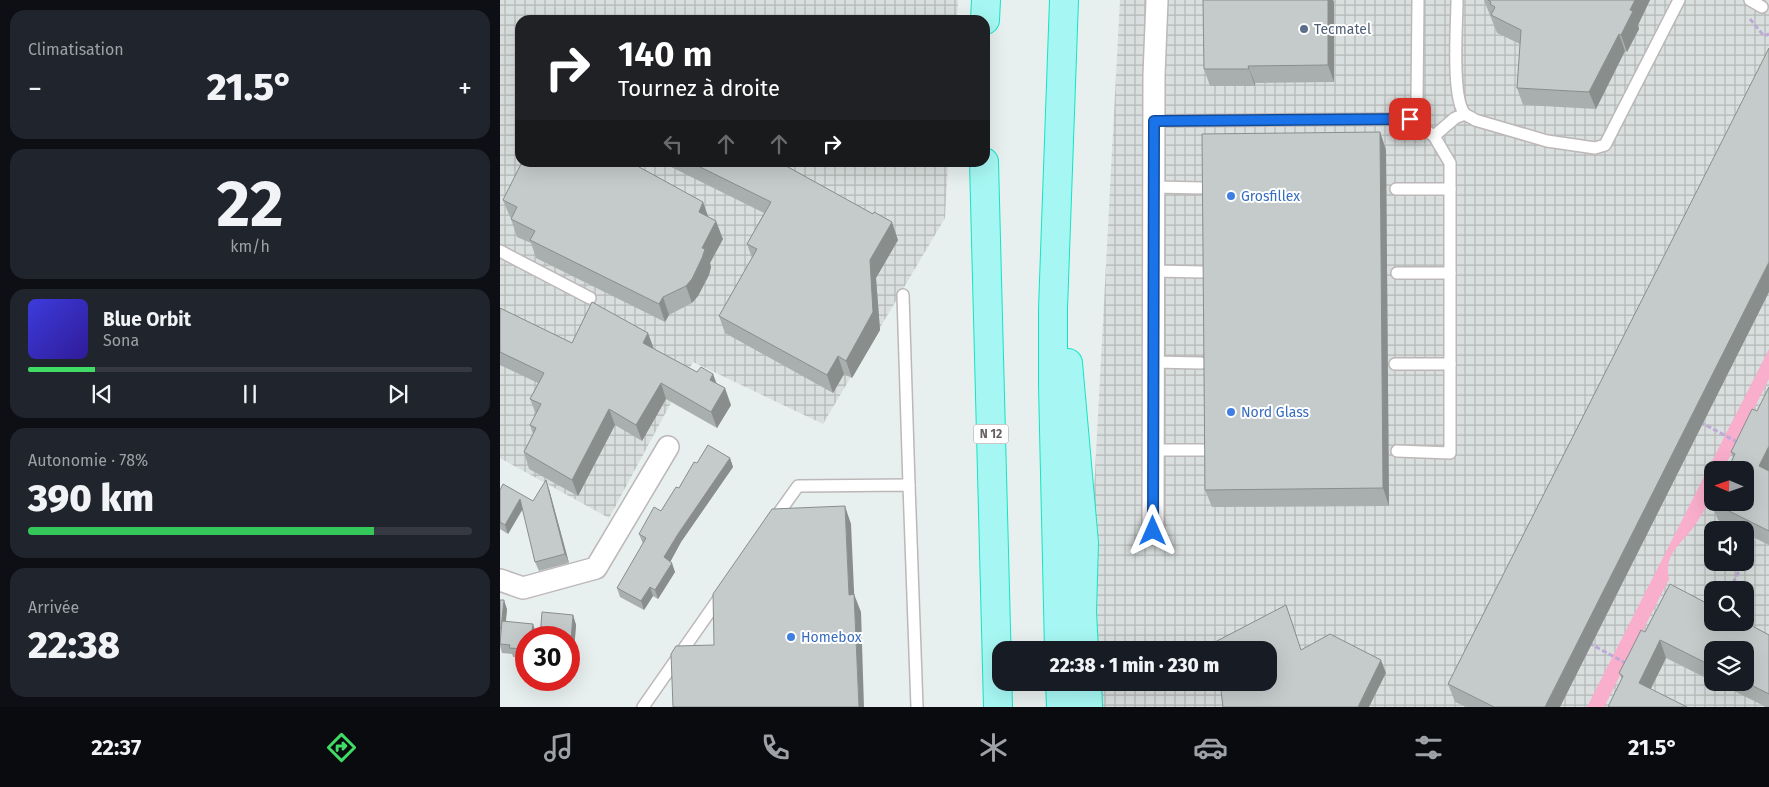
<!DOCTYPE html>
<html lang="fr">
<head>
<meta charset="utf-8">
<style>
	:root { --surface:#171b24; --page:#20242c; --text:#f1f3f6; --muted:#9ea1a6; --line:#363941; --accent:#41dc66 }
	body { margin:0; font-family:"Fira Sans",sans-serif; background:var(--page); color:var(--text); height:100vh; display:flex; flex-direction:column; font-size:19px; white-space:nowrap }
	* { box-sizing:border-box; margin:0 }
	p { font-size:16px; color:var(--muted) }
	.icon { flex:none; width:28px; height:28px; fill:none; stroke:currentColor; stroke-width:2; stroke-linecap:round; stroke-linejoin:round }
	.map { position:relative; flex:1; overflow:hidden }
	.panel { display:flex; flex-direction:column; gap:10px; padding:10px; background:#0d0f14; width:500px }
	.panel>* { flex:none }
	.banner { position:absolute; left:15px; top:15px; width:475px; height:152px; border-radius:15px; box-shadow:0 5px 20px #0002; background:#202124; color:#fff; overflow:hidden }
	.needle { width:32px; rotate:272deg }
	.fabs { position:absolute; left:1204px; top:461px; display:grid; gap:10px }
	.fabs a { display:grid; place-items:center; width:50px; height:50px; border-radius:10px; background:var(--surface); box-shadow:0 5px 20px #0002; font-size:25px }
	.speed { position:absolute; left:15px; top:626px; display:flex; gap:10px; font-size:25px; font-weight:700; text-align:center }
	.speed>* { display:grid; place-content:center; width:65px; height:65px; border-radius:50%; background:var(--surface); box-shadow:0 5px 20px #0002; line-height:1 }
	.speed .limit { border:8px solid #d22; background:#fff; color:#111 }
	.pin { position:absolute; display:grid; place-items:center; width:42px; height:42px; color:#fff; margin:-21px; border-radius:10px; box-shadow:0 2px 8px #0006 }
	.me { position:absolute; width:55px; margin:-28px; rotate:0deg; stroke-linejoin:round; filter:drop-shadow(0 0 4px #0008) }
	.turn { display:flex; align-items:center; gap:18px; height:105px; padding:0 20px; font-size:22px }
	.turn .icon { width:65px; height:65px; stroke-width:2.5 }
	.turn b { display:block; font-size:35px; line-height:42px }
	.lanes { display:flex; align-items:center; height:48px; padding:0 20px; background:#0003; justify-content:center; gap:25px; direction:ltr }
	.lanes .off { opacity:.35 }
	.big { font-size:38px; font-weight:800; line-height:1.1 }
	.panel .tile { flex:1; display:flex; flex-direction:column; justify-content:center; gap:8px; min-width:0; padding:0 18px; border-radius:15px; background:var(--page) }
	.panel .dial { align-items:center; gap:0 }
	.dial b { font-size:65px; line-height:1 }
	.song { display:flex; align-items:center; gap:15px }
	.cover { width:60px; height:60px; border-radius:8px; background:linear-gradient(135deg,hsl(240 70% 55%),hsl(250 70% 35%)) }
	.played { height:5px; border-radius:2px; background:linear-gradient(90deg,var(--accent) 15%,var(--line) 15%) }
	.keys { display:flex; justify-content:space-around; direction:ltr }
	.heat { display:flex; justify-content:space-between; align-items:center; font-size:28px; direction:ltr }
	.charge { height:8px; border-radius:4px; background:linear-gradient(90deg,#34c759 78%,var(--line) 0) }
	.trip { position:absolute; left:492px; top:641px; width:285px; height:50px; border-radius:15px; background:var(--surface); box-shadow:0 5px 20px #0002; font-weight:800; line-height:50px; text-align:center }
	.tabs { display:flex; height:80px; justify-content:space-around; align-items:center; background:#090b0e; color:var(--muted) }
	.tabs .icon { width:35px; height:35px }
	.tabs .selected { color:var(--accent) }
	.tabs b { font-size:22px; color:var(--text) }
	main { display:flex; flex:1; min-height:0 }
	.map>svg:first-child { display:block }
	.industrial { fill:url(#industrial-grid); fill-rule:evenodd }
	.water { fill:#f9aecc }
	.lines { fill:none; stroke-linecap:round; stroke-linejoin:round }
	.service-casing { stroke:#bdb7b8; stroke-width:14 }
	.minor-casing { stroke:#bdb7b8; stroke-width:24 }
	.trunk-casing { stroke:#12e5c5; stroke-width:30 }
	.path { stroke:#bdaad6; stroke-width:3; stroke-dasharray:5 2.5; stroke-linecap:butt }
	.service { stroke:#fff; stroke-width:11 }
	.minor { stroke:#fff; stroke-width:21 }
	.trunk { stroke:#a6f7f3; stroke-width:28 }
	.wall { fill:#a9afae }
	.shaded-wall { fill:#898e8d }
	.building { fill:#c4cbca; stroke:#898e8d }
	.route-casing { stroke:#114b97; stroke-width:12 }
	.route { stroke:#1a73e8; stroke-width:9 }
	.service-dot { fill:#5c6f8a; stroke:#fff; stroke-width:2 }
	.shop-dot { fill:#3f7fe0; stroke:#fff; stroke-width:2 }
	.labels { text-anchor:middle; stroke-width:4; stroke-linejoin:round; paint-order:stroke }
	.shield { fill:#fff; stroke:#948f90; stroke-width:1 }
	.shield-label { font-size:12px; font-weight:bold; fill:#665f61 }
	.service-label { font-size:14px; fill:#4e5e75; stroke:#fff; text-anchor:start }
	.shop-label { font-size:14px; fill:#366cbe; stroke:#fff; text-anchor:start }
</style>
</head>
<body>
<main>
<section class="panel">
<div class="tile"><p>Climatisation</p>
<div class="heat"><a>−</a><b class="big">21.5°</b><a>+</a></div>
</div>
<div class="tile dial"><b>22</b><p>km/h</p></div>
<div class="tile">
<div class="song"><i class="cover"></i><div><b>Blue Orbit</b><p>Sona</p></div></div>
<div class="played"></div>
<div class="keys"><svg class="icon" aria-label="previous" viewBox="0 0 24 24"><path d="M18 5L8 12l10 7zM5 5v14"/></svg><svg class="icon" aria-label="pause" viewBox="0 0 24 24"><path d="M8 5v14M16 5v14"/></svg><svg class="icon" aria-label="next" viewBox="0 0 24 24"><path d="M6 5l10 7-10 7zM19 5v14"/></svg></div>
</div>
<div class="tile"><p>Autonomie · 78%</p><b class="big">390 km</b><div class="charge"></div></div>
<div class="tile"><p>Arrivée</p><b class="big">22:38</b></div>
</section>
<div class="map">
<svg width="1269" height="707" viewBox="0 0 1269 707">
	<defs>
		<pattern id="industrial-grid" width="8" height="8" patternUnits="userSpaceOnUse" patternTransform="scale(1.25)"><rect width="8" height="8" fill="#d9dfde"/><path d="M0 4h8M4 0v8" fill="none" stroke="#b4b8b7"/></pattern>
	</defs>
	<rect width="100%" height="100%" fill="#e7f0ef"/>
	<g class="industrial">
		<polygon points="0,0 458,0 457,20 20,20 20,162 448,163 445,218 323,424 193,362 109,518 0,458"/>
		<path d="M620,0H1269V707H600L598,683L769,682V650H596L590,567ZM1212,470H1245V502H1212ZM1212,530H1245V562H1212ZM1212,590H1245V622H1212ZM1212,650H1245V682H1212Z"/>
	</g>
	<path class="water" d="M1269,349V379L1223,470H1212C1212,476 1214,484 1212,490C1211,500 1201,516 1195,525C1183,543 1163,553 1169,579L1104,707H1087Z"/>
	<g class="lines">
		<defs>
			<g id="service">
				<path d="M957,0C957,23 951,99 965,114C967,116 973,118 975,120L1047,141L1095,148L1105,145L1179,0"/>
				<polyline points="1250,0 1262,7"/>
				<polyline points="909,119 917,100 918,0"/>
				<polyline points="654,121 909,119 934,136 950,163 950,453 897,451"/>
				<polyline points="934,136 955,118 965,114"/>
				<polyline points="654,187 703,188"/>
				<polyline points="896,189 950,189"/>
				<polyline points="0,251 90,298"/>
				<polyline points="653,271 703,272"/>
				<polyline points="897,273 950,273"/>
				<polyline points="403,295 409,485"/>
				<polyline points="653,362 701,363"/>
				<polyline points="895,364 950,364"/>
				<polyline points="653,450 703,450"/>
				<polyline points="273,521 298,486 409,485 417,707"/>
				<polyline points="143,707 222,594"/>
			</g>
			<g id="minor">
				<polyline points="653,531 654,75 657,0"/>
				<polyline points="0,580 23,588 96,568 168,447"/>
			</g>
			<g id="trunk">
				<polyline points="485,20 486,0"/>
				<polyline points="484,162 498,707"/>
				<polyline points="568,363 584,543 582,612 584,650"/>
				<polyline points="559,650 553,385 553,309 564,0"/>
				<polyline points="560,682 561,707"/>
				<polyline points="587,682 588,707"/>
			</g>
		</defs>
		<use href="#service" class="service-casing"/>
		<use href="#minor" class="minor-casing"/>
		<use href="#trunk" class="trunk-casing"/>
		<g class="path">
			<polyline points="1250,19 1264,36 1269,34"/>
			<polyline points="1200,422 1239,443"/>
			<polyline points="1245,559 1255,539"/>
			<polyline points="1230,590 1243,562"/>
			<polyline points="1089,643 1127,664"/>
		</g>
		<use href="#service" class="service"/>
		<use href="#minor" class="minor"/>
		<use href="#trunk" class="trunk"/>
	</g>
	<g class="wall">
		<polygon points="703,0 833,0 834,2 834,82 755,83 755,86 710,86 704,69"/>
		<polygon points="984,0 1150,0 1138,25 1139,29 1130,46 1127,52 1125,51 1096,109 1023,105 1017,88 1020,44 997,33"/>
		<polygon points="880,132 886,150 889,506 712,507 705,490"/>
		<polygon points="161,162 283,162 284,165 398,240 376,278 380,330 352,378 344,374 333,393 225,333 219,316 252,258 247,244 264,213"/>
		<polygon points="3,200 203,202 208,217 223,239 210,263 211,267 209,275 198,296 192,303 169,315 165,322 36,258 31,243 17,237 11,219 12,218 10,217"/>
		<polygon points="1269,292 1060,707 966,707 955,702 948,684"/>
		<polygon points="0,308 72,343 154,349 197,372 213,374 216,383 231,405 217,428 166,399 142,441 115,425 78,496 29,469 24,452 33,434 30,425 36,414 30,399 38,383 0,365"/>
		<polygon points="1269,387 1269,545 1245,533 1245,530 1238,530 1218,520 1211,502 1233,458 1231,452 1257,411"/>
		<polygon points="230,458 233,467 181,542 170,562 175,572 158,599 153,596 144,610 120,597 117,588 143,544 139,534 161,511 179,488 197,463"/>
		<polygon points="49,489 69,563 39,571 35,562 23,509 8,534 0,529 0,490 33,501"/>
		<polygon points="0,600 7,609 6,621 36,633 36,638 26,638 26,658 13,657 12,654 2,653 0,646"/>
		<polygon points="73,615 76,625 74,650 69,649 69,638"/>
		<polygon points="1145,632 1269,635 1269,707 1266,707 1216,682 1245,682 1212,650 1212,681 1166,658 1151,689 1122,679 1119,673"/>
	</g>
	<g class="shaded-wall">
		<polygon points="828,0 833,0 834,2 834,82 828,65"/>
		<polygon points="1135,0 1150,0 1138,25 1139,29 1127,52 1121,35 1130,10"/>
		<polygon points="1119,34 1125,51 1096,109 1089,92"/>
		<polygon points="748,66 755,83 755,86 749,69"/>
		<polygon points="880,132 886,150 889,506 883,488"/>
		<polygon points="203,202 209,219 199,212"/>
		<polygon points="216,221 223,239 210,263 211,267 209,275 198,296 192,303 186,286 202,248"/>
		<polygon points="392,222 398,240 376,278 380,330 352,378 346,361 370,260"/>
		<polygon points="1269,262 1269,292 1060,707 1045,707"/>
		<polygon points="163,297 169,315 165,322 159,304"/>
		<polygon points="148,333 154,349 143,343"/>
		<polygon points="338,356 344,374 333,393 327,375"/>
		<polygon points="213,374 219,390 210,380"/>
		<polygon points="161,383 166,399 142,441 136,425"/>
		<polygon points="225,388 231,405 217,428 211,412"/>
		<polygon points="109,409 115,425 78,496 72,480"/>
		<polygon points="1269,446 1269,476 1259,466"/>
		<polygon points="230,458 233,467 181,542 168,566 164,557 178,534"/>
		<polygon points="46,480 49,489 69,563 65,554"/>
		<polygon points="20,499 23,508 8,534 5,525"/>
		<polygon points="345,506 351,524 355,612 349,595"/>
		<polygon points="172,563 175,572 158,599 155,590"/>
		<polygon points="150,587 153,596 144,610 141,601"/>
		<polygon points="354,594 361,612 364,707 359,707"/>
		<polygon points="4,600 7,609 4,637 1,629"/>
		<polygon points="73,615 76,625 74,650 71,641"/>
		<polygon points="33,624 36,633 36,638 31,638"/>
		<polygon points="1160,640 1166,658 1145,700 1139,683"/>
		<polygon points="881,660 886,673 869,707 858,707"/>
	</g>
	<g class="building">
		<polygon points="703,0 828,0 828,65 748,66 749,69 704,69"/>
		<polygon points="988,0 1135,0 1130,10 1133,11 1121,35 1119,34 1089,92 1017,88 1021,30 991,15 995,7 990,4 991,2"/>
		<polygon points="1269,48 1269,262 1045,707 994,707 948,684"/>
		<polygon points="880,132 883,488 705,490 702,134"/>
		<polygon points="22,162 130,162 203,202 199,212 216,221 202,248 205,249 202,258 192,279 186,286 163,297 159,304 30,240 35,231 11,219 17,207 3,200"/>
		<polygon points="190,162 279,162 373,214 374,212 392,222 370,260 373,312 346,361 338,356 327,375 219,316 257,249 247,244 271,202"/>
		<polygon points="92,302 148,333 143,343 197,372 201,367 213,374 210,380 225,388 211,412 161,383 136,425 109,409 72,480 24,452 36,428 30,425 41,404 30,399 44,373 0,352 0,308 72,343"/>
		<polygon points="1269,387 1269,446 1259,466 1269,471 1269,531 1211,502 1212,500 1212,502 1245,502 1245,470 1227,470 1235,454 1231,452 1252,409 1257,411"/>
		<polygon points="208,445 230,458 178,534 164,557 172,563 155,590 150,587 141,601 117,588 146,538 139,534 154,507 161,511 176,487 179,488 194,462 197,463"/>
		<polygon points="46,480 65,554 35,562 20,499 5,525 0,522 0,490 3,484 33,501"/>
		<polygon points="345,506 349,595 354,594 359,707 173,707 171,654 176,646 214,645 213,594 272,509"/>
		<polygon points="1170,584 1212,606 1212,622 1245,622 1269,635 1269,694 1245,682 1245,650 1212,650 1212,666 1160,640 1139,683 1187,707 1108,707 1123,676 1119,673 1130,652 1141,630 1145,632"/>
		<polygon points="0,600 4,600 1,629 0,628"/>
		<polygon points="786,605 801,650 830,634 881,660 858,707 723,707 720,682 769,682 769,650 716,650 715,642"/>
		<polygon points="42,612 73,615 71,641 69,640 69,638 40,638"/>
		<polygon points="2,621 33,624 31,638 26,638 26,649 9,648 10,645 0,644"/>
	</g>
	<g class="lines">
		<defs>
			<polyline id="route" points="653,531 654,121 910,119"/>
		</defs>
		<use href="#route" class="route-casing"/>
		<use href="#route" class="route"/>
	</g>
	<circle class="service-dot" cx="804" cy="29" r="5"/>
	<g class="shop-dot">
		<circle cx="731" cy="196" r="5"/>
		<circle cx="731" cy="412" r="5"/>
		<circle cx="291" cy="637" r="5"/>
	</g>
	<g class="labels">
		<rect class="shield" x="473.5" y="424.5" width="35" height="19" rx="4"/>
		<g class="shield-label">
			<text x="491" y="438">N 12</text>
		</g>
		<g class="service-label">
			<text x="814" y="34">Tecmatel</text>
		</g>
		<g class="shop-label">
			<text x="741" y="201">Grosfillex</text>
			<text x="741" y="417">Nord Glass</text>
			<text x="301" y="642">Homebox</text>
		</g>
	</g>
</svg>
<div class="fabs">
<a><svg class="needle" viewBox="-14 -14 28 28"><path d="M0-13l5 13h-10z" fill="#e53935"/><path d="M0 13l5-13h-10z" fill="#9ea1a6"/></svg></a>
<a><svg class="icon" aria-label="sound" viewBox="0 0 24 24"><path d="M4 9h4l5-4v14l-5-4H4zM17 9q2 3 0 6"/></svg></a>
<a><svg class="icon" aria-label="search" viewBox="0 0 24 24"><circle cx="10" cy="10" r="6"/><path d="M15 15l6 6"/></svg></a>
<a><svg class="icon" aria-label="layers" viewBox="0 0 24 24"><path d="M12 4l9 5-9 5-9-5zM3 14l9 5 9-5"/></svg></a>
</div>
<div class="speed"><div class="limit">30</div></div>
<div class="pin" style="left:910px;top:119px;background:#d93025"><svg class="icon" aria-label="arrive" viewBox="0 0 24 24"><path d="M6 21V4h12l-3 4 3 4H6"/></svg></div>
<svg class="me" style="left:653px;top:531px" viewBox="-20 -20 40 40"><path d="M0-17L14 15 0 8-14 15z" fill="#1a73e8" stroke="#fff" stroke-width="4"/></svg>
<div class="trip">22:38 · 1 min · 230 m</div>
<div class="banner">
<div class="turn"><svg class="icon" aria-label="right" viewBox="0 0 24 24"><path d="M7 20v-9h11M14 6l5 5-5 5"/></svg><div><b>140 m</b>Tournez à droite</div></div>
<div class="lanes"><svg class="icon off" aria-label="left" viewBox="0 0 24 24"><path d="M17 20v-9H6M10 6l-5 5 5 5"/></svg><svg class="icon off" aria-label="ahead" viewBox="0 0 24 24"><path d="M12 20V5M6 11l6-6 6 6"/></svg><svg class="icon off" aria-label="ahead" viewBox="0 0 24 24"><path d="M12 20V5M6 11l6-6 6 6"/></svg><svg class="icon" aria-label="right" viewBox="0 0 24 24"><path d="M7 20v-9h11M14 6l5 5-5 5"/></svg></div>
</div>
</div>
</main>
<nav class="tabs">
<b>22:37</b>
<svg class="icon selected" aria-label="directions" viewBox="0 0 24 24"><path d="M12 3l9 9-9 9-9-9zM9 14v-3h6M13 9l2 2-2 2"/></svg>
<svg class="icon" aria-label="music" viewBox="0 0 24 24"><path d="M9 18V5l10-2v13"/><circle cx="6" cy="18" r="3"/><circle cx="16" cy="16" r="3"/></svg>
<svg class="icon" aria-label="phone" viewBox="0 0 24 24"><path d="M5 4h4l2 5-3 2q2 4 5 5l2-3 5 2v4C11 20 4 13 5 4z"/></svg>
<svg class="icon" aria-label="climate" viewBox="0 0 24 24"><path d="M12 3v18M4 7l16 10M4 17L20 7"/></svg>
<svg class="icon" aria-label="car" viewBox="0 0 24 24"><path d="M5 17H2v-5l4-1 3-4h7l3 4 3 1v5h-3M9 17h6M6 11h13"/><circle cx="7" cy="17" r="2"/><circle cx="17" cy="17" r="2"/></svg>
<svg class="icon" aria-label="filters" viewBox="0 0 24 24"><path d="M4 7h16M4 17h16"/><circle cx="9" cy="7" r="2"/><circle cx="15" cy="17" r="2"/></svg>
<b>21.5°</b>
</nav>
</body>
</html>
